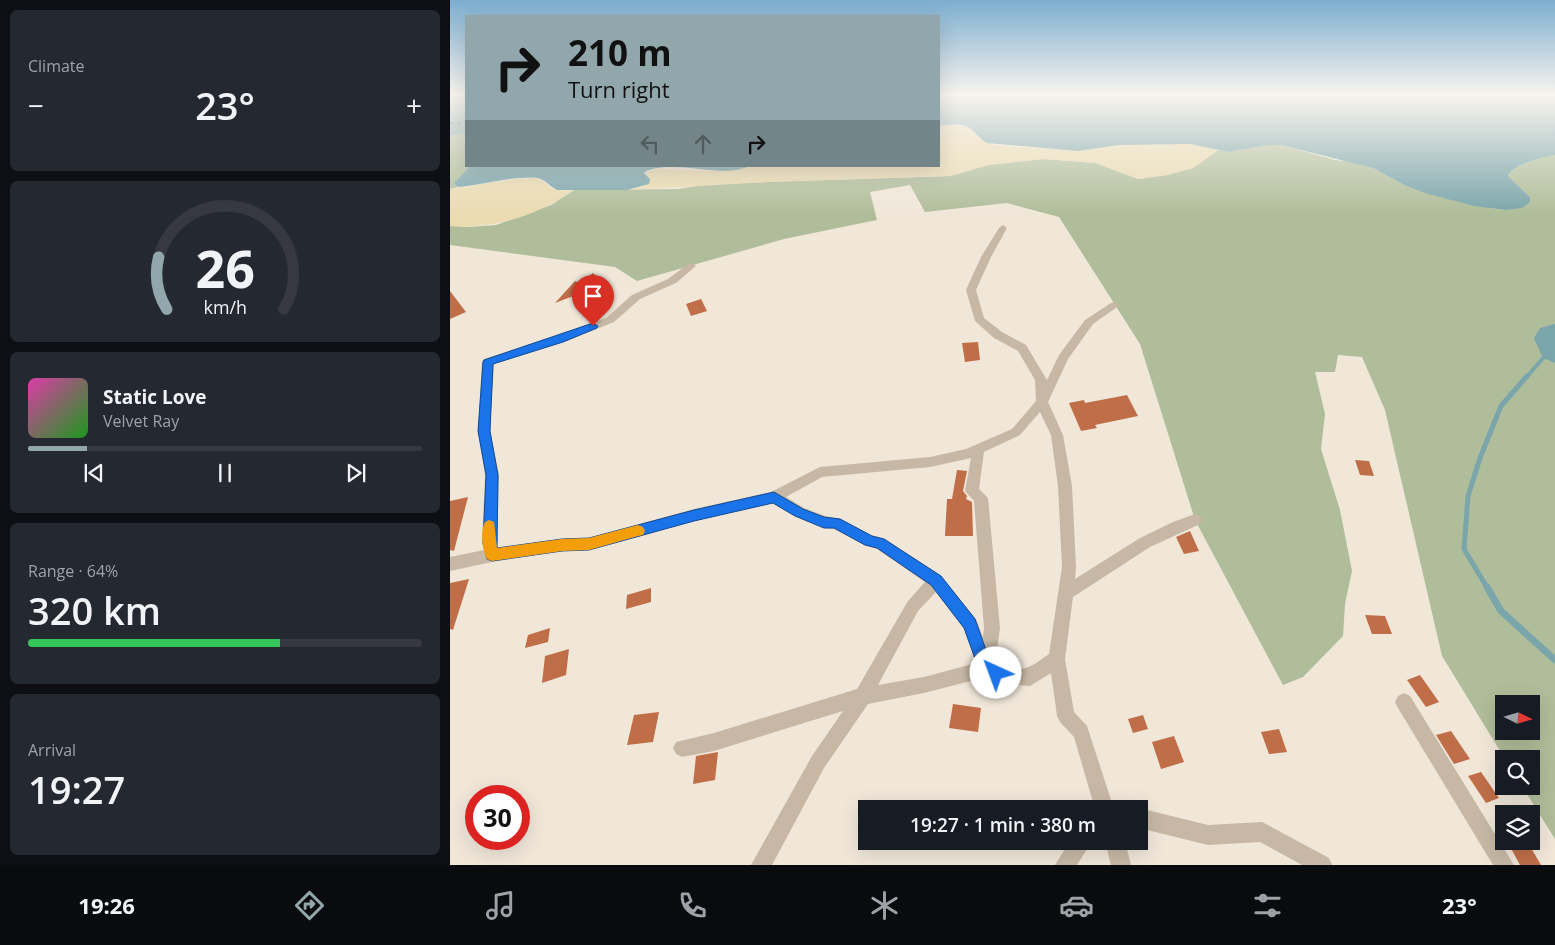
<!DOCTYPE html>
<html lang="en">
<head>
<meta charset="utf-8">
<style>
	:root { --surface:#171b24; --page:#242831; --text:#f1f3f6; --muted:#9ea1a6; --line:#363941; --accent:#92a7ac }
	body { margin:0; font-family:"Open Sans",sans-serif; background:var(--page); color:var(--text); height:100vh; display:flex; flex-direction:column; font-size:19px; white-space:nowrap }
	* { box-sizing:border-box; margin:0 }
	p { font-size:16px; color:var(--muted) }
	.icon { flex:none; width:28px; height:28px; fill:none; stroke:currentColor; stroke-width:2; stroke-linecap:round; stroke-linejoin:round }
	.map { position:relative; flex:1; overflow:hidden }
	.details { display:flex; flex-direction:column; gap:10px; padding:10px; background:#0d0f14; width:450px }
	.details>* { flex:none }
	.top-card { position:absolute; left:15px; top:15px; width:475px; height:152px; border-radius:0px; box-shadow:0 5px 20px #0002; background:#92a7ac; color:#111; overflow:hidden }
	.needle { width:32px; rotate:95deg }
	.controls { position:absolute; left:1045px; top:695px; display:grid; gap:10px }
	.controls a { display:grid; place-items:center; width:45px; height:45px; border-radius:0px; background:var(--surface); box-shadow:0 5px 20px #0002; font-size:25px }
	.speed { position:absolute; left:15px; top:785px; display:flex; gap:10px; font-size:25px; font-weight:700; text-align:center }
	.speed>* { display:grid; place-content:center; width:65px; height:65px; border-radius:50%; background:var(--surface); box-shadow:0 5px 20px #0002; line-height:1 }
	.speed .limit { border:8px solid #d22; background:#fff; color:#111 }
	.pin { position:absolute; display:grid; place-items:center; width:42px; height:42px; color:#fff; margin:-51px -21px; border-radius:50% 50% 50% 0; rotate:-45deg; box-shadow:0 0 5px #0007 }
	.pin .icon { rotate:45deg }
	.me { position:absolute; width:55px; margin:-28px; rotate:317deg; stroke-linejoin:round; filter:drop-shadow(0 0 4px #0008) }
	.turn { display:flex; align-items:center; gap:18px; height:105px; padding:0 20px; font-size:22px }
	.turn .icon { width:65px; height:65px; stroke-width:2.5 }
	.turn b { display:block; font-size:35px; line-height:42px }
	.lanes { display:flex; align-items:center; height:48px; padding:0 20px; background:#0003; justify-content:center; gap:25px; direction:ltr }
	.lanes .off { opacity:.35 }
	.big { font-size:38px; font-weight:600; line-height:1.1 }
	.details .tile { flex:1; display:flex; flex-direction:column; justify-content:center; gap:8px; min-width:0; padding:0 18px; border-radius:8px; background:var(--page) }
	.details .dial { align-items:center; gap:0 }
	.dial svg { height:130px; overflow:visible; fill:none; stroke:var(--line); stroke-width:7; stroke-linecap:round; text-anchor:middle }
	.dial text { fill:var(--text); stroke:none }
	.song { display:flex; align-items:center; gap:15px }
	.cover { width:60px; height:60px; border-radius:8px; background:linear-gradient(135deg,hsl(320 70% 55%),hsl(120 70% 35%)) }
	.played { height:5px; border-radius:2px; background:linear-gradient(90deg,var(--accent) 15%,var(--line) 15%) }
	.keys { display:flex; justify-content:space-around; direction:ltr }
	.heat { display:flex; justify-content:space-between; align-items:center; font-size:28px; direction:ltr }
	.charge { height:8px; border-radius:4px; background:linear-gradient(90deg,#34c759 64%,var(--line) 0) }
	.trip { position:absolute; left:408px; top:800px; width:290px; height:50px; border-radius:0px; background:var(--surface); box-shadow:0 5px 20px #0002; font-weight:600; line-height:50px; text-align:center }
	.menu { display:flex; height:80px; justify-content:space-around; align-items:center; background:#090b0e; color:var(--muted) }
	.menu .icon { width:35px; height:35px }
	.menu .on { color:var(--accent) }
	.menu b { font-size:22px; color:var(--text) }
	main { display:flex; flex:1; min-height:0 }
	.map>svg:first-child { display:block }
	.green { fill:#afbd9a; fill-rule:evenodd }
	.sand { fill:#eadbb1 }
	.water { fill:#7aa5ab }
	.lines { fill:none; stroke-linecap:round; stroke-linejoin:round }
	.stream-far2 { stroke:#7aa5ab; stroke-width:4 }
	.stream-far1 { stroke:#7aa5ab; stroke-width:5 }
	.stream { stroke:#7aa5ab; stroke-width:7 }
	.ferry { stroke:#1f4b52; stroke-width:1; stroke-dasharray:4 3; stroke-linecap:butt }
	.building { fill:#bf6e48 }
	.minor { fill:#c7b8a6; fill-rule:evenodd }
	.route { fill:#1a73e8; stroke:#114b97 }
	.slow { fill:#f59e0b }
</style>
</head>
<body>
<main>
<section class="details">
<div class="tile"><p>Climate</p>
<div class="heat"><a>−</a><b class="big">23°</b><a>+</a></div>
</div>
<div class="tile dial"><svg viewBox="0 0 100 80">
<path d="M14 69A42 42 0 1 1 86 69"/>
<path d="M14 69A42 42 0 0 1 9 37" stroke="#92a7ac"/>
<text x="50" y="56" font-size="32" font-weight="700">26</text>
<text x="50" y="72" font-size="11">km/h</text>
</svg></div>
<div class="tile">
<div class="song"><i class="cover"></i><div><b>Static Love</b><p>Velvet Ray</p></div></div>
<div class="played"></div>
<div class="keys"><svg class="icon" aria-label="previous" viewBox="0 0 24 24"><path d="M18 5L8 12l10 7zM5 5v14"/></svg><svg class="icon" aria-label="pause" viewBox="0 0 24 24"><path d="M8 5v14M16 5v14"/></svg><svg class="icon" aria-label="next" viewBox="0 0 24 24"><path d="M6 5l10 7-10 7zM19 5v14"/></svg></div>
</div>
<div class="tile"><p>Range · 64%</p><b class="big">320 km</b><div class="charge"></div></div>
<div class="tile"><p>Arrival</p><b class="big">19:27</b></div>
</section>
<div class="map">
<svg width="1105" height="865" viewBox="0 0 1105 865">
	<rect width="100%" height="100%" fill="#f0e7d9"/>
	<g class="green">
		<polygon points="16,133 16,166 20,166 4,183 8,187 0,189 0,136"/>
		<path d="M818,145H831L885,160L901,162L923,168L954,185L1040,208L1055,210L1080,202V197L1058,176C1066,162 1091,158 1105,155V839L1072,786H1081V759H1055L992,656L935,410L912,357L888,355L885,372H865L875,414L871,449L890,510L902,571L895,604L893,636L853,677L833,685L745,520L690,344L609,217L557,203L475,212L460,185L420,192L427,220L334,239L187,281L165,267L0,245V226L19,227L46,225L101,205L124,190L228,189L261,184L318,182L500,176L538,165L593,159L646,163L688,179L717,175L743,168L768,150L779,152ZM1054,704H1081V731H1054Z"/>
	</g>
	<g class="sand">
		<polygon points="501,125 519,127 530,139 544,145 627,151 669,145 740,144 768,150 743,168 717,175 688,179 646,163 593,159 538,165 500,176 318,182 177,190 195,186 198,177 194,173 207,169 275,171 301,166 489,166 489,126"/>
		<path d="M87,178C94,180 94,183 100,187C107,192 116,190 124,190C86,216 46,229 0,226V189L66,179Z"/>
	</g>
	<g class="water">
		<polygon points="0,94 16,94 16,133 0,136"/>
		<path d="M489,94H1105V155C1091,158 1065,163 1058,176L1080,197V202L1072,208L1055,210L1024,206L975,193L954,185L923,168L831,145H818L779,152L740,144L669,145L628,151L537,143C529,139 525,131 518,127C509,123 498,125 489,126Z"/>
		<path d="M20,166H301C292,169 282,171 273,171C253,171 211,161 194,173L200,179L199,184L177,190H107C101,187 97,182 91,179C75,173 28,186 8,187L4,183Z"/>
		<polygon points="1105,324 1105,363 1093,358 1084,338 1090,328"/>
	</g>
	<g class="lines">
		<polyline class="stream-far2" points="1076,378 1093,358"/>
		<polyline class="stream-far1" points="1038,589 1014,549 1018,496 1030,458 1051,406 1077,376"/>
		<polyline class="stream" points="1037,587 1051,611 1105,660"/>
		<polyline class="ferry" points="0,123 16,123"/>
	</g>
	<g class="building">
		<polygon points="143,273 155,284 105,303 125,281 130,283"/>
		<polygon points="0,291 16,312 0,319"/>
		<polygon points="251,299 257,311 241,316 236,304"/>
		<polygon points="528,342 530,360 515,362 512,343"/>
		<polygon points="677,395 688,416 645,425 647,428 631,431 619,403 634,400 635,403"/>
		<polygon points="905,460 919,461 924,476 910,475"/>
		<polygon points="507,470 517,471 513,491 517,496 516,499 522,502 523,536 495,536 497,499 502,499"/>
		<polygon points="18,497 4,551 0,550 0,501"/>
		<polygon points="740,531 749,551 734,554 726,537"/>
		<polygon points="19,579 3,630 0,629 0,583"/>
		<polygon points="201,588 201,602 176,609 177,595"/>
		<polygon points="915,615 935,616 942,634 922,634"/>
		<polygon points="100,628 98,642 75,648 78,635"/>
		<polygon points="119,649 116,675 92,683 95,656"/>
		<polygon points="970,675 989,702 976,707 957,680"/>
		<polygon points="503,704 531,708 528,732 499,728"/>
		<polygon points="209,712 203,742 177,745 184,715"/>
		<polygon points="693,715 698,729 683,733 678,719"/>
		<polygon points="829,729 837,752 819,754 811,732"/>
		<polygon points="1001,731 1020,759 1004,764 986,735"/>
		<polygon points="724,736 734,762 711,769 702,742"/>
		<polygon points="268,752 265,780 243,784 246,756"/>
		<polygon points="1031,772 1049,798 1036,803 1018,776"/>
		<polygon points="1057,841 1077,841 1091,865 1070,865"/>
	</g>
	<g class="lines">
		<g class="minor">
			<path d="M553,225L557,228L541,257L526,290L534,318L552,332L576,345L597,380L609,355L635,320L661,303L665,302L670,305L643,324L618,359L598,402L613,435L622,486L626,567L625,579L690,538L723,522L745,514L750,516L752,520L750,524L700,547L623,597L615,659L624,712L637,726L664,809H645L624,737L610,722L607,716L601,673L580,686L557,684L536,677L474,693L418,704L374,768L322,865H301L362,756L393,711L264,751L232,757L226,754L223,748L226,742L264,733L407,689L458,601L475,582L427,549L414,545L384,529L374,528L344,516L322,503L244,521L139,550L112,551L42,562L0,571V557L34,550L32,543L35,475L28,431L32,362L34,359L106,336L156,318L182,295L218,279L238,264L241,263L246,266L226,283L190,299L164,322L114,342L44,364L40,431L49,475L47,548L112,539L139,538L244,509L321,492L370,467L480,457L516,449L562,429L586,401L585,380L568,351L544,338L525,321L516,290L531,257L549,228ZM590,412L601,435L608,486L612,567L599,654C577,670 572,673 545,664L550,628L538,498L529,489L534,452L570,435ZM521,458L515,491L524,501L534,628L533,637L526,619L491,576L435,539L421,535L391,519L375,516L354,508L336,497L372,477L480,467ZM486,592L514,628L526,663L474,677L428,685L468,611Z"/>
			<polygon points="954,693 960,696 1064,865 1043,865 948,708 945,702 948,696"/>
			<polygon points="689,808 758,825 812,822 879,858 882,865 852,865 810,842 758,845 689,828"/>
			<polygon points="620,841 642,841 627,865 605,865"/>
			<polygon points="655,841 675,841 681,865 661,865"/>
		</g>
	</g>
	<linearGradient id="sky" x2="0" y2="1"><stop stop-color="#7caed0"/><stop offset="0.44" stop-color="#f8f4ee"/><stop offset="1" stop-color="#f8f4ee" stop-opacity="0"/></linearGradient>
	<rect width="1105" height="215" fill="url(#sky)"/>
	<polygon class="route" points="143,323 148,326 147,328 113,342 43,364 40,431 48,475 47,548 112,539 139,538 244,510 324,492 353,509 374,517 390,519 422,536 434,539 491,576 525,619 541,664 552,667 554,673 552,678 546,680 531,675 514,628 481,585 427,548 415,545 384,528 374,528 345,516 323,503 244,521 139,550 112,551 42,561 37,559 33,543 36,475 28,431 33,362 34,360"/>
	<path class="slow" d="M39,520L44,522L47,548L112,539L139,538L188,525L193,527L195,531L193,535L188,536L139,550L112,551L42,561L37,559C32,549 30,532 35,522Z"/>
</svg>
<div class="controls">
<a><svg class="needle" viewBox="-14 -14 28 28"><path d="M0-13l5 13h-10z" fill="#e53935"/><path d="M0 13l5-13h-10z" fill="#9ea1a6"/></svg></a>
<a><svg class="icon" aria-label="search" viewBox="0 0 24 24"><circle cx="10" cy="10" r="6"/><path d="M15 15l6 6"/></svg></a>
<a><svg class="icon" aria-label="layers" viewBox="0 0 24 24"><path d="M12 4l9 5-9 5-9-5zM3 14l9 5 9-5"/></svg></a>
</div>
<div class="speed"><div class="limit">30</div></div>
<div class="pin" style="left:143px;top:326px;background:#d93025"><svg class="icon" aria-label="arrive" viewBox="0 0 24 24"><path d="M6 21V4h12l-3 4 3 4H6"/></svg></div>
<svg class="me" style="left:546px;top:673px" viewBox="-20 -20 40 40"><circle r="19" fill="#fff"/><path d="M0-13L10 11 0 6-10 11z" fill="#1a73e8"/></svg>
<div class="trip">19:27 · 1 min · 380 m</div>
<div class="top-card">
<div class="turn"><svg class="icon" aria-label="right" viewBox="0 0 24 24"><path d="M7 20v-9h11M14 6l5 5-5 5"/></svg><div><b>210 m</b>Turn right</div></div>
<div class="lanes"><svg class="icon off" aria-label="left" viewBox="0 0 24 24"><path d="M17 20v-9H6M10 6l-5 5 5 5"/></svg><svg class="icon off" aria-label="ahead" viewBox="0 0 24 24"><path d="M12 20V5M6 11l6-6 6 6"/></svg><svg class="icon" aria-label="right" viewBox="0 0 24 24"><path d="M7 20v-9h11M14 6l5 5-5 5"/></svg></div>
</div>
</div>
</main>
<nav class="menu">
<b>19:26</b>
<svg class="icon on" aria-label="directions" viewBox="0 0 24 24"><path d="M12 3l9 9-9 9-9-9zM9 14v-3h6M13 9l2 2-2 2"/></svg>
<svg class="icon" aria-label="music" viewBox="0 0 24 24"><path d="M9 18V5l10-2v13"/><circle cx="6" cy="18" r="3"/><circle cx="16" cy="16" r="3"/></svg>
<svg class="icon" aria-label="phone" viewBox="0 0 24 24"><path d="M5 4h4l2 5-3 2q2 4 5 5l2-3 5 2v4C11 20 4 13 5 4z"/></svg>
<svg class="icon" aria-label="climate" viewBox="0 0 24 24"><path d="M12 3v18M4 7l16 10M4 17L20 7"/></svg>
<svg class="icon" aria-label="car" viewBox="0 0 24 24"><path d="M5 17H2v-5l4-1 3-4h7l3 4 3 1v5h-3M9 17h6M6 11h13"/><circle cx="7" cy="17" r="2"/><circle cx="17" cy="17" r="2"/></svg>
<svg class="icon" aria-label="filters" viewBox="0 0 24 24"><path d="M4 7h16M4 17h16"/><circle cx="9" cy="7" r="2"/><circle cx="15" cy="17" r="2"/></svg>
<b>23°</b>
</nav>
</body>
</html>
